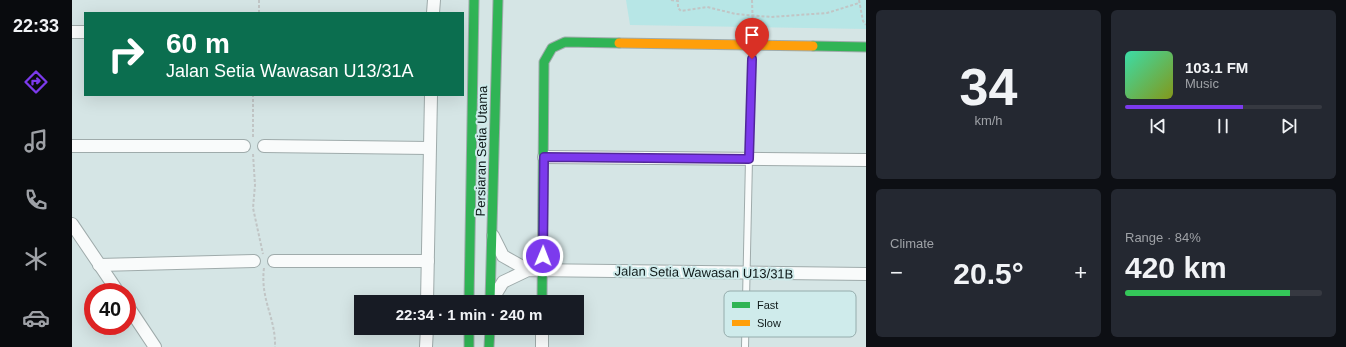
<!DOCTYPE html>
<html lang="en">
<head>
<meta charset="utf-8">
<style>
	:root { --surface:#171b24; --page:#242831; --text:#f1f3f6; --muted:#9ea1a6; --line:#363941; --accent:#7c3aed }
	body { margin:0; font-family:Arial,sans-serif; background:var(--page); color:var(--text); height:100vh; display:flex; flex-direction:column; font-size:15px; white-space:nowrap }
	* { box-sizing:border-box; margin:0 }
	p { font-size:13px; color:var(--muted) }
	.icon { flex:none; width:22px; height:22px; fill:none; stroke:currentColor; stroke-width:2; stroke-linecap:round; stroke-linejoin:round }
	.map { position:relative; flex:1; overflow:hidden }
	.drawer { display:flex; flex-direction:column; gap:10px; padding:10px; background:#0d0f14; width:480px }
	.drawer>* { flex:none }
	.hud { position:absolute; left:12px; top:12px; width:380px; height:84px; border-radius:0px; box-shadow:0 4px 16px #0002; background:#0b6e4f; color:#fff; overflow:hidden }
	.speed { position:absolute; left:12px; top:283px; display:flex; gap:8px; font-size:20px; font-weight:700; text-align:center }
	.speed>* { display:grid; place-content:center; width:52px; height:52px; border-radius:50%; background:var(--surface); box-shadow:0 4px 16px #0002; line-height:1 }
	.speed .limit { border:6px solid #d22; background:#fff; color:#111 }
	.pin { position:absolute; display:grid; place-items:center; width:34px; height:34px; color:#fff; margin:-41px -17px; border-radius:50% 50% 50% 0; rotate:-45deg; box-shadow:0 0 4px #0007 }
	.pin .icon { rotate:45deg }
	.me { position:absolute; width:44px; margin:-22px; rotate:1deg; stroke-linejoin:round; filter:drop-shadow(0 0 3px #0008) }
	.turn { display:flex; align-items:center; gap:14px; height:84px; padding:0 16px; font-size:18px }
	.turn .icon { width:52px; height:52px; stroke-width:2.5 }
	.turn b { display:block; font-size:28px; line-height:34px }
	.big { font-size:30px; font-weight:800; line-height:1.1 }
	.drawer .tile { flex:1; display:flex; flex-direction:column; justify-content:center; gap:6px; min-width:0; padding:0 14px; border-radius:6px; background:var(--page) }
	.drawer .dial { align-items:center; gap:0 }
	.dial b { font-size:52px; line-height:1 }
	.song { display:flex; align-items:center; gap:12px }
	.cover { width:48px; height:48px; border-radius:6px; background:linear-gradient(135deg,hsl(160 70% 55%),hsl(70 70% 35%)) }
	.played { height:4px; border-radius:2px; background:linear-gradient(90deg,var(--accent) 60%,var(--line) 60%) }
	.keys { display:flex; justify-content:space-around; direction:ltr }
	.heat { display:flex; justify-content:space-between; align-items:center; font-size:22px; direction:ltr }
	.charge { height:6px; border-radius:3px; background:linear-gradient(90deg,#34c759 84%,var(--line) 0) }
	.drawer .tiles { flex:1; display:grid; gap:10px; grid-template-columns:repeat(2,1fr) }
	.trip { position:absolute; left:282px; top:295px; width:230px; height:40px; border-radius:0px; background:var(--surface); box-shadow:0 4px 16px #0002; font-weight:800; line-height:40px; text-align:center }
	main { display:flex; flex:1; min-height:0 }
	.menu { display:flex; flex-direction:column; width:72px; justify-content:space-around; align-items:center; background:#090b0e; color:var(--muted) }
	.menu .icon { width:28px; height:28px }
	.menu .on { color:var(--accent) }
	.menu b { font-size:18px; color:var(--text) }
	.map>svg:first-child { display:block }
	.green { fill:#b7e6e6 }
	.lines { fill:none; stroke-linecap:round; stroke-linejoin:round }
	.lane-casing { stroke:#9fabab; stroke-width:8 }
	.street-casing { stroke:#9fabab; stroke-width:14 }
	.fast-casing { stroke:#9fabab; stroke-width:11 }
	.slow-casing { stroke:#9fabab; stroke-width:11 }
	.path { stroke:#c1c5c5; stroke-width:2; stroke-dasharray:3 2; stroke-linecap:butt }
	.lane { stroke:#f9fbfb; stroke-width:6 }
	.street { stroke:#f9fbfb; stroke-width:12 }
	.fast { stroke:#30b455; stroke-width:9 }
	.slow { stroke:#ff9f0a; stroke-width:9 }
	.route-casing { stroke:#51269a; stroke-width:10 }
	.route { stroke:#7c3aed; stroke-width:7 }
	.labels { text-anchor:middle; stroke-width:4; stroke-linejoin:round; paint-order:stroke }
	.street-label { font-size:13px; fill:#0e1818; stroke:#cfebeb }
	.key { fill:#cfebeb; stroke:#95acac; stroke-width:1 }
	.key-label { font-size:11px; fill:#0e1818 }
</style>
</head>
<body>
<main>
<nav class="menu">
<b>22:33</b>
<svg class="icon on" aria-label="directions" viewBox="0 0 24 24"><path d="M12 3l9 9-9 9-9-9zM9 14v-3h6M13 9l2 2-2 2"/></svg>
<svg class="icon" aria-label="music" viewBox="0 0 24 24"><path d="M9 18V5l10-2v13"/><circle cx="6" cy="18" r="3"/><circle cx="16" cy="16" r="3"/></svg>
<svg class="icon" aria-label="phone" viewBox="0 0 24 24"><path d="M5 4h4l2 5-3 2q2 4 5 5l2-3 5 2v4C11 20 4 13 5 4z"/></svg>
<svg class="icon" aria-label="climate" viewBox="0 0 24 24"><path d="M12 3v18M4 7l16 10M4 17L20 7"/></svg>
<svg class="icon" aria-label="car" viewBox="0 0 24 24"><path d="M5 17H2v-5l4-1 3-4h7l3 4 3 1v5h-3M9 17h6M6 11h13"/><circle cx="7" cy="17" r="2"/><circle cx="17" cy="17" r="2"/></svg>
</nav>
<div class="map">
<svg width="794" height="347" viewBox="0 0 794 347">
	<rect width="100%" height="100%" fill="#d5e5e5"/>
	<polygon class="green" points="554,0 794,0 794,29 558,25"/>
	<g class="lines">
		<defs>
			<polyline id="lane" points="673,347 677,159 681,46"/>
			<g id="street">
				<polyline points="361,13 362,0"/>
				<polyline points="0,32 13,32"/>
				<polyline points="0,146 172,146"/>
				<polyline points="192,146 357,148"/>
				<polyline points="472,157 794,160"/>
				<polyline points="0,224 46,292"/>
				<polyline points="421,236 431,256 456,270"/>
				<polyline points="202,261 356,261"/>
				<polyline points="27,265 182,261"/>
				<polyline points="355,302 359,95"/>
				<polyline points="419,302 431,282 456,270 794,274"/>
				<polyline points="55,305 83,347"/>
				<polyline points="354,347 355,328"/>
				<polyline points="470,347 470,328"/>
			</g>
			<g id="fast">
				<polyline points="741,46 794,47"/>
				<polyline points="397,302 402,0"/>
				<polyline points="418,302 426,0"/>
				<polyline points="470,302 472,62 480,48 493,42 547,43"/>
				<polyline points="397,328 397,347"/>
				<polyline points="417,347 418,328"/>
			</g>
			<polyline id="slow" points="547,43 741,46"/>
		</defs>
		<use href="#lane" class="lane-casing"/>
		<use href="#street" class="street-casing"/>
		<use href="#fast" class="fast-casing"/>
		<use href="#slow" class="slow-casing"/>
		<g class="path">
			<polyline points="599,0 606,1 606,8 609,11 635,7 664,14 699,17 755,13 787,3"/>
			<polyline points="680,0 681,31"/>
			<polyline points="787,0 791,21 794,25"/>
			<polyline points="187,13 187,0"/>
			<polyline points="181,137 181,95"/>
			<polyline points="181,154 183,185 181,208 191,254"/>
			<path d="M192,268C188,300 204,318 203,347"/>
		</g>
		<use href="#lane" class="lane"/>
		<use href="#street" class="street"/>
		<use href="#fast" class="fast"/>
		<use href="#slow" class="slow"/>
	</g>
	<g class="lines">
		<defs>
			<polyline id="route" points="471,256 472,157 677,159 680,59"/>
		</defs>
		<use href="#route" class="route-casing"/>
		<use href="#route" class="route"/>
	</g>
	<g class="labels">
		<g class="street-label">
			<text transform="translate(409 151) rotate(-89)" y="5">Persiaran Setia Utama</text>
			<text transform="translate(632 272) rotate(1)" y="5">Jalan Setia Wawasan U13/31B</text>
		</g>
	</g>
	<rect x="652" y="291" width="132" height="46" rx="6" class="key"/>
	<rect x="660" y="302" width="18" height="6" fill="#30b455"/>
	<rect x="660" y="320" width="18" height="6" fill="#ff9f0a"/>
	<g class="key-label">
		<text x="685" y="309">Fast</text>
		<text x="685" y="327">Slow</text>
	</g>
</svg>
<div class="speed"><div class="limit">40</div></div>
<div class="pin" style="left:680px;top:59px;background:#d93025"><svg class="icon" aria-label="arrive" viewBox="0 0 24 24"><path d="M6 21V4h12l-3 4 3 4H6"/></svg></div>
<svg class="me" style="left:471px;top:256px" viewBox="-20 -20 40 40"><circle r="17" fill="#7c3aed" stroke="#fff" stroke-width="3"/><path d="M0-11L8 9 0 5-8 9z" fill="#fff"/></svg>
<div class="trip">22:34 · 1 min · 240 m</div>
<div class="hud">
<div class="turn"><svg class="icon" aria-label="right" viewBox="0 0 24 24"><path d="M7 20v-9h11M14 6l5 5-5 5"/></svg><div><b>60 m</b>Jalan Setia Wawasan U13/31A</div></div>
</div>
</div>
<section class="drawer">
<div class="tiles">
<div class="tile dial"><b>34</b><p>km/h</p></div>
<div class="tile">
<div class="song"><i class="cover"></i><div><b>103.1 FM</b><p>Music</p></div></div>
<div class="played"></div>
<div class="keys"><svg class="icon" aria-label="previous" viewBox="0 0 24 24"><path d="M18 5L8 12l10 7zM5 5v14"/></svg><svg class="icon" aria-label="pause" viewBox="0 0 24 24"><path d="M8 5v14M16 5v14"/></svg><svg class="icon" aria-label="next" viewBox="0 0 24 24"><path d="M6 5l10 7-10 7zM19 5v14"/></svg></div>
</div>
<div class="tile"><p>Climate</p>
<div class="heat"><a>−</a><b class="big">20.5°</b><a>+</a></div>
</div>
<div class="tile"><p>Range · 84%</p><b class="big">420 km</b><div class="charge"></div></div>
</div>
</section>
</main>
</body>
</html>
